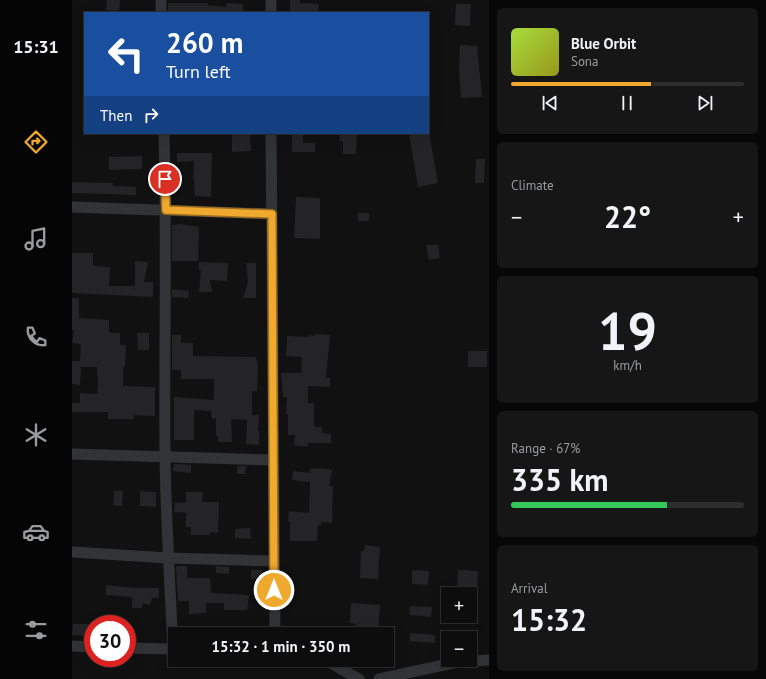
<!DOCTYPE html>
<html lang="en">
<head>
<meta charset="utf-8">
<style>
	:root { --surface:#0d0d0e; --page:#161617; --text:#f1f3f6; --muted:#9a9c9e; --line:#2d2d2e; --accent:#eea92e }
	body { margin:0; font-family:"PT Sans",sans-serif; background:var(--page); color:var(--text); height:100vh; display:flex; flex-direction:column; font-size:15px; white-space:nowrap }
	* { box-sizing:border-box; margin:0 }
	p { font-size:13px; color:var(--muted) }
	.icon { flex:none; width:22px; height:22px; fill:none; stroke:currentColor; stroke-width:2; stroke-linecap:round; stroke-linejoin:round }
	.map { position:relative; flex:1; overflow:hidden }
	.panel { display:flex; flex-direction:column; gap:8px; padding:8px; background:#070708; width:277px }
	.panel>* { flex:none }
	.top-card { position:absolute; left:12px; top:12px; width:345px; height:122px; border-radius:0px; box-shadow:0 4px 16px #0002,0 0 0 1px var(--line); background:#1a4fa0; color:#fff; overflow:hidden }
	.tools { position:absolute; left:369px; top:587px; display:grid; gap:8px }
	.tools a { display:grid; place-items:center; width:36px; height:36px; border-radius:0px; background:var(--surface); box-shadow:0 4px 16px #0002,0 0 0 1px var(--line); font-size:20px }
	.speed { position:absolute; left:12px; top:615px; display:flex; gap:8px; font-size:20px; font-weight:700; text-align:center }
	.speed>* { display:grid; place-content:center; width:52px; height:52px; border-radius:50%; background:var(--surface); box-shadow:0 4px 16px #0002,0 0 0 1px var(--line); line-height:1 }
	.speed .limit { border:6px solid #d22; background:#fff; color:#111 }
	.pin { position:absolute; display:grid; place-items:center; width:34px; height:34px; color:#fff; margin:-17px; border:2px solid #fff; border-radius:50%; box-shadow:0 1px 4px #0007 }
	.me { position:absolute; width:44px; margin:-22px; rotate:0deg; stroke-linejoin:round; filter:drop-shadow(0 0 3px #0008) }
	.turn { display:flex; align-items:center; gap:14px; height:84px; padding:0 16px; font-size:18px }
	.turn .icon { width:52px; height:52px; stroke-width:2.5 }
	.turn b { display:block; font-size:28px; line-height:34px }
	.then { display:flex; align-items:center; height:38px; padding:0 16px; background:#0003; gap:8px; font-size:15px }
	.big { font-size:30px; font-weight:800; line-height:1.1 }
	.panel .card { flex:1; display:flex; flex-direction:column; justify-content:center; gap:6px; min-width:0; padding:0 14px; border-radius:6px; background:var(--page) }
	.panel .dial { align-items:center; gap:0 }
	.dial b { font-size:52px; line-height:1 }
	.song { display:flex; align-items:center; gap:12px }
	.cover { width:48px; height:48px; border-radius:6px; background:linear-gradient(135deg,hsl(80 70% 55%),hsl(60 70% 35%)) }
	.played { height:4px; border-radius:2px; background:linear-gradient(90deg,var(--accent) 60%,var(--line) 60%) }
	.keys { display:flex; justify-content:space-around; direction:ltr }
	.heat { display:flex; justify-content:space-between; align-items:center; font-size:22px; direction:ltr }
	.charge { height:6px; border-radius:3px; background:linear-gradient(90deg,#34c759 67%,var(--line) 0) }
	.trip { position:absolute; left:96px; top:627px; width:226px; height:40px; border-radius:0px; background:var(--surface); box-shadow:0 4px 16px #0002,0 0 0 1px var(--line); font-weight:800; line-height:40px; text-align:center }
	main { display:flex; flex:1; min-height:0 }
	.dock { display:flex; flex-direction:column; width:72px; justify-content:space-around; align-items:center; background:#050506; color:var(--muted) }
	.dock .icon { width:28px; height:28px }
	.dock .selected { color:var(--accent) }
	.dock b { font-size:18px; color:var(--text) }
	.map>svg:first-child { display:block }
	.building { fill:#242426 }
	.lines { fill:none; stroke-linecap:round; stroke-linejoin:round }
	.minor { stroke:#323337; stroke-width:11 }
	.route-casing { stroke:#9b6e1e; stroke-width:10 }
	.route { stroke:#eea92e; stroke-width:7 }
</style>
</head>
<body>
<main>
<nav class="dock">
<b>15:31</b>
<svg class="icon selected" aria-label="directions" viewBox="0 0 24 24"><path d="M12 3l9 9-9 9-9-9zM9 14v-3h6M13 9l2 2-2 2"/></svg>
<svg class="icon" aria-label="music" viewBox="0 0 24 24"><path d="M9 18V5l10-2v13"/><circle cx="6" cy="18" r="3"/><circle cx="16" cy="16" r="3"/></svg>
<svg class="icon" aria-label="phone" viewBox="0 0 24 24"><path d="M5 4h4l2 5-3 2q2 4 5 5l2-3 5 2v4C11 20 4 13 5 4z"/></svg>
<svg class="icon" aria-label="climate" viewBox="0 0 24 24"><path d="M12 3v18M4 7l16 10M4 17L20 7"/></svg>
<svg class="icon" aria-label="car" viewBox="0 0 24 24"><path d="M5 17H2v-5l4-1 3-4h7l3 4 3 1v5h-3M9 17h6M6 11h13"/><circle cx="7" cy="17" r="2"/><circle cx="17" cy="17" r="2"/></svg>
<svg class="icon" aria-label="filters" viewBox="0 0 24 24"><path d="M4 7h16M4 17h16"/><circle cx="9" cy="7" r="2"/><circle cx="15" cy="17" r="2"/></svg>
</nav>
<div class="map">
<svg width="417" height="679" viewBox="0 0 417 679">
	<rect width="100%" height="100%" fill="#111112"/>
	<g class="building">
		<polygon points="35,0 48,0 47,11 34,10"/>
		<polygon points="218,0 228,0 228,3 247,4 246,13 218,13"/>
		<polygon points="96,3 136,3 136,5 154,7 155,3 171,4 171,11 158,11 158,13 96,13"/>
		<polygon points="384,4 399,4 398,26 383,25"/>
		<polygon points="388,45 405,46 410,97 389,98 387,69"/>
		<polygon points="160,133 178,133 179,151 160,152"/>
		<polygon points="220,133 231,133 231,143 243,143 243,152 220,152"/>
		<polygon points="268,133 285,133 284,154 271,154 271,141 268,141"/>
		<polygon points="337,133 357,133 366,183 346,187"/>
		<polygon points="105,153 140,153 139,197 123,196 122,179 121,179 122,161 105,162"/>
		<polygon points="70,156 70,169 37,170 37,157"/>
		<polygon points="404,159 413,159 412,183 403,183"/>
		<polygon points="0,182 41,183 41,186 64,187 64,195 0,193"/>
		<polygon points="224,197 248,198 248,239 222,238"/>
		<rect x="286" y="213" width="11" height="8"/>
		<polygon points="108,224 127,227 126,261 100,261 100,225"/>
		<polygon points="354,245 366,245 368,258 357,260"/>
		<polygon points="0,253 21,253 21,266 38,267 37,286 63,286 63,261 76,262 72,282 81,282 81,297 0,293"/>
		<polygon points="127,262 156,263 155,281 138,280 140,292 127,292 129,270 127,270"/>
		<polygon points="174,263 184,263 184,298 171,298 176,282"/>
		<polygon points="100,289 117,291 116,298 100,297"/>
		<polygon points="0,298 7,298 7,318 37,320 37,331 38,331 38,333 48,333 48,345 54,345 53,367 51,367 51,386 83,387 83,416 62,415 62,419 36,419 36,412 0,412 0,403 8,403 8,393 25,394 26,385 25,367 9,367 8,385 0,384 0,361 8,361 9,344 0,343 2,330 0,330"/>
		<polygon points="65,333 77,333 77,350 66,350"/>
		<polygon points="243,334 258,335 254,378 258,378 258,387 236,386 236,403 242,403 242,427 250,427 250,433 259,434 259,443 236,443 236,446 227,446 222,445 223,435 216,435 216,414 214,414 215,397 211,397 209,373 229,373 230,357 214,356 215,336 237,337 237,335 243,336"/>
		<polygon points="100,335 109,335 109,343 121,343 121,356 184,357 186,366 185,391 180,391 180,415 187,415 186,431 187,431 187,445 174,444 175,420 159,419 160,442 146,442 146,436 144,436 144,418 140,419 139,411 122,410 122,440 102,440 102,397 142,400 142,379 109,379 109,370 100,370"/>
		<rect x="396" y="351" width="19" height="16"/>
		<polygon points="102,464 119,465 119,473 101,471"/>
		<polygon points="165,466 174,466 173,474 165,474"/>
		<polygon points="249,468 260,470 257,486 261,486 260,523 249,522 249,525 246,525 245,541 218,541 218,522 216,521 217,511 237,513 238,482 220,480 221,471 238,473 238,469"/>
		<polygon points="42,491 51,491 50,506 41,505"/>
		<polygon points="68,491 84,492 84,507 68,506"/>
		<polygon points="114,492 131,492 130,502 147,502 146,533 138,532 138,535 119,535 119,527 114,527 114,513 102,512 103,502 114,503"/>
		<polygon points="178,528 179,539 163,538 163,529"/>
		<polygon points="293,545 308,547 306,579 288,578 289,551 292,551"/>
		<polygon points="104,566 115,566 115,578 138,578 139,593 177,595 175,610 152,610 152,603 134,603 134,613 117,614 117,601 106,601"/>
		<polygon points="144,566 157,567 157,574 144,573"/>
		<rect x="179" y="570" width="11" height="9"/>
		<polygon points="340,570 357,571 356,585 340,584"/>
		<polygon points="386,570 406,571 405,587 385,586"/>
		<polygon points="34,585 62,588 87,588 87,598 80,598 78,605 71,603 70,608 60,608 60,598 58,597 34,595"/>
		<polygon points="279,603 308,605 306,634 283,634 284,624 278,623"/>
		<polygon points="338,606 360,607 359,617 338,615"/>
		<polygon points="1,624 20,624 19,636 0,635"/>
		<polygon points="338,633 363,635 363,643 338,641"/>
	</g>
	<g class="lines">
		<g class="minor">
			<polyline points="89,0 89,13"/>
			<polyline points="199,0 199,13"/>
			<path d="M92,133C95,241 92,348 93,456C94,520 98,585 101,649"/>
			<polyline points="199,133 203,634"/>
			<polyline points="0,207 200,214"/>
			<polyline points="0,454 201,460"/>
			<polyline points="0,552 96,558 202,561"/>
			<polyline points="0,646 21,647"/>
			<polyline points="55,648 103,649"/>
			<polyline points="253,660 287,679"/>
			<polyline points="307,679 386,662 417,660"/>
		</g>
	</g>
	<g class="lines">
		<defs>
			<polyline id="route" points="93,179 94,210 200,214 202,590"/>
		</defs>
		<use href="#route" class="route-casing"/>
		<use href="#route" class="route"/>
	</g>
</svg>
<div class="tools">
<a>+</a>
<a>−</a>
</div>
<div class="speed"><div class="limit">30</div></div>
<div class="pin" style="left:93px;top:179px;background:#d93025"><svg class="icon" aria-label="arrive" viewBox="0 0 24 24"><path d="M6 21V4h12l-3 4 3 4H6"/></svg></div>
<svg class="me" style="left:202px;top:590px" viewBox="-20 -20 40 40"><circle r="17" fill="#eea92e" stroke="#fff" stroke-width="3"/><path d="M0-11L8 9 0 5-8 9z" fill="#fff"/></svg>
<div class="trip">15:32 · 1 min · 350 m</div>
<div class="top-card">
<div class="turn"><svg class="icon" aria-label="left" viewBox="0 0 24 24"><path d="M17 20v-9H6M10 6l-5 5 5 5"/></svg><div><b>260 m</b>Turn left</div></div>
<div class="then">Then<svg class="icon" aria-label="right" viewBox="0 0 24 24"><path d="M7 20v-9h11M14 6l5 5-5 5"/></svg></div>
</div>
</div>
<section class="panel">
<div class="card">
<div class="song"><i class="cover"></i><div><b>Blue Orbit</b><p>Sona</p></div></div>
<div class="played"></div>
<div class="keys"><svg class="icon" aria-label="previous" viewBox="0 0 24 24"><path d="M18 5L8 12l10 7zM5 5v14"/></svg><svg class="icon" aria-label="pause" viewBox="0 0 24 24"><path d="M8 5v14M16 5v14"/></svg><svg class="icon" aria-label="next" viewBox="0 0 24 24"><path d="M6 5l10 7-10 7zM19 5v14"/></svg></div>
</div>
<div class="card"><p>Climate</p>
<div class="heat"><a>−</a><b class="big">22°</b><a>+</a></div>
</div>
<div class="card dial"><b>19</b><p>km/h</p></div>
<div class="card"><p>Range · 67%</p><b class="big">335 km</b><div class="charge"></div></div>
<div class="card"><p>Arrival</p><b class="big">15:32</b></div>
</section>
</main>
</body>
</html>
